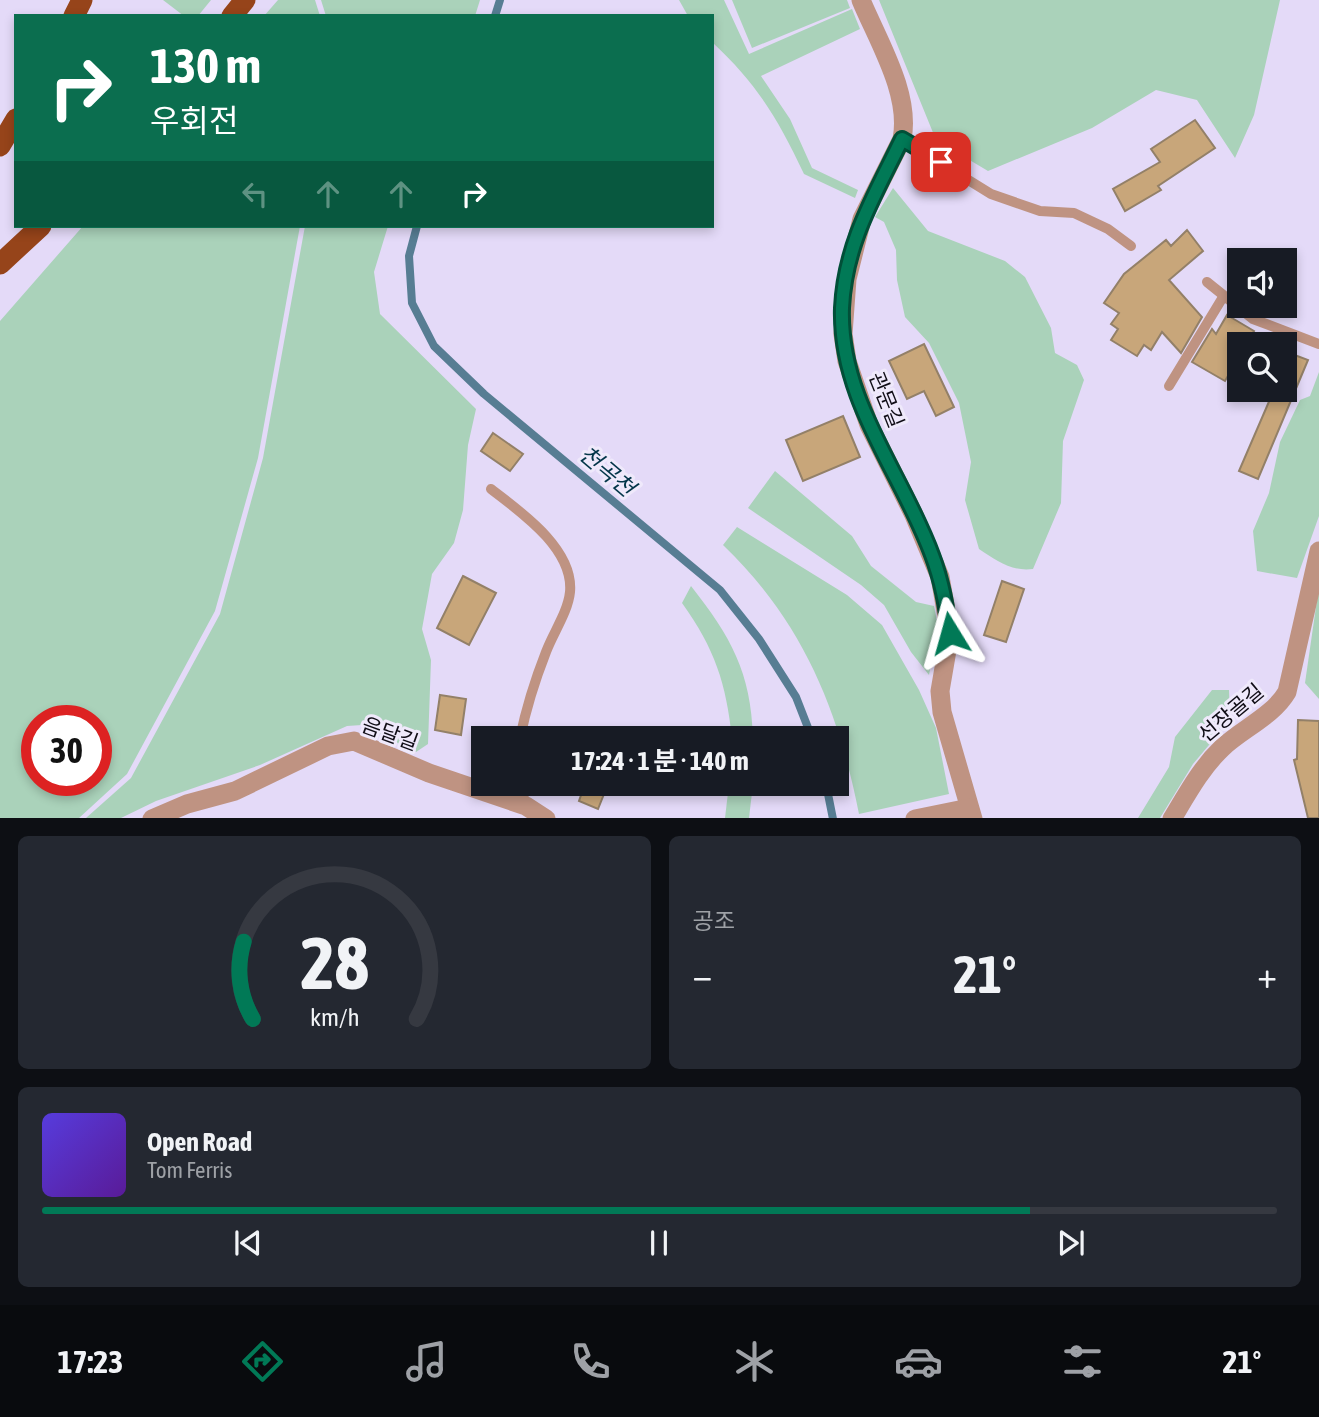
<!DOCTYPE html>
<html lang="ko">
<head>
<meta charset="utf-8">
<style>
	:root { --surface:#171b24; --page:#242831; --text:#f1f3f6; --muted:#9ea1a6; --line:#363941; --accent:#017956 }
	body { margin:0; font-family:"Asap Condensed","Noto Sans KR",sans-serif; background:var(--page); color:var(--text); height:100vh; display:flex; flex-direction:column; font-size:26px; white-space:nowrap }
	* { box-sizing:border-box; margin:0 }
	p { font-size:23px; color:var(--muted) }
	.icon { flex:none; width:38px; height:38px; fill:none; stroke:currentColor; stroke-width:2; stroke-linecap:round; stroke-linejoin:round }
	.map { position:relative; height:818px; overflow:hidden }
	.side { display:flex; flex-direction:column; gap:18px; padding:18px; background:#0d0f14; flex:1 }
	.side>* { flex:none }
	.top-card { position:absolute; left:14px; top:14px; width:700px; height:214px; border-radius:0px; box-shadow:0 4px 10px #0003; background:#0b6e4f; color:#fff; overflow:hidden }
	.tools { position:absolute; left:1227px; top:248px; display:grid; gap:14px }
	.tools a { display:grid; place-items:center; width:70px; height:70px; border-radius:0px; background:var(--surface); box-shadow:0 4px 10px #0003; font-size:35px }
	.speed { position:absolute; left:21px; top:705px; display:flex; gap:14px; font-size:35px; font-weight:700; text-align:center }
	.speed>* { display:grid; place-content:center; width:91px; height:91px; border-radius:50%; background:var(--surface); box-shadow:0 4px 10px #0003; line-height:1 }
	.speed .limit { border:10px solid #d22; background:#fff; color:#111 }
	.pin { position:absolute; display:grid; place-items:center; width:60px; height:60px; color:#fff; margin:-30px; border-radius:14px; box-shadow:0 4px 10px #0006 }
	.me { position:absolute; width:77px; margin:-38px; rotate:352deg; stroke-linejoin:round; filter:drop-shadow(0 0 5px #0008) }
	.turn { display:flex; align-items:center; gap:24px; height:147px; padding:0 21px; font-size:32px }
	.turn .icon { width:91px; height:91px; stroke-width:2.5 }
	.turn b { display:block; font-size:49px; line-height:60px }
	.lanes { display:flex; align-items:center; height:66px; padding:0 21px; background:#0003; justify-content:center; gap:35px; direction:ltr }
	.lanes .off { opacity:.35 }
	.big { font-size:52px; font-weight:700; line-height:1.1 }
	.side .widget { flex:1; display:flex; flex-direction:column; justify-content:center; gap:10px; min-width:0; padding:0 24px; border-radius:10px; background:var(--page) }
	.side .dial { align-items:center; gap:0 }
	.dial svg { height:182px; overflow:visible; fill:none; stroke:var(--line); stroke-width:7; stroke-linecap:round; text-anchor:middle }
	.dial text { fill:var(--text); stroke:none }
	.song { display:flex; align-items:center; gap:21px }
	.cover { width:84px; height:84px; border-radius:10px; background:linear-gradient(135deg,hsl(250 70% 55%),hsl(270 70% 35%)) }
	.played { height:7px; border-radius:4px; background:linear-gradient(90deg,var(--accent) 80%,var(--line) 80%) }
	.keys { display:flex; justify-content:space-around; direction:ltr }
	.heat { display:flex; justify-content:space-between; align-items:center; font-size:38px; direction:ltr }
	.side .tiles { flex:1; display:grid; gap:18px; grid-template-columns:1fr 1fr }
	.widget:last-child { grid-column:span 2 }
	.trip { position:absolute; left:471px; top:726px; width:378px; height:70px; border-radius:0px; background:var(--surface); box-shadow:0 4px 10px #0003; font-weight:700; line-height:70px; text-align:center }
	.tabs { display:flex; height:112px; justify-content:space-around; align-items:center; background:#090b0e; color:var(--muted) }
	.tabs .icon { width:49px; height:49px }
	.tabs .active { color:var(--accent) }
	.tabs b { font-size:32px; color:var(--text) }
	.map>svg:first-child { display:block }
	.green { fill:#aad2ba; fill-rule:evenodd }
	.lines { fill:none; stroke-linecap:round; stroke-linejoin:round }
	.stream { stroke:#577d93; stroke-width:8 }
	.building { fill:#c8a67a; stroke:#938068; stroke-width:2 }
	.service { stroke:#bf9382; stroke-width:10 }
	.minor { stroke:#bf9382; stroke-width:19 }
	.trunk { stroke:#96441a; stroke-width:21 }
	.route-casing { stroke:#014f38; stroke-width:18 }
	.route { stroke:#017956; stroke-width:12 }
	.labels { text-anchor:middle; stroke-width:6; stroke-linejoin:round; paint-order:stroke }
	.street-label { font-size:21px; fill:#0f0c15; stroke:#efe9fb }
	.water-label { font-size:23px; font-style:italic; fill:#033549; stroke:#efe9fb }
</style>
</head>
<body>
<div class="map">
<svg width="1319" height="819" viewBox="0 0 1319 819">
	<rect width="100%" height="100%" fill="#e4daf8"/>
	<g class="green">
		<polygon points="163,0 211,0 198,16 184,16"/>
		<polygon points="278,0 315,0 320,16 264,16"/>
		<polygon points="321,0 480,0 475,16 326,16"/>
		<path d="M679,0H724L749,54L852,9L860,29L761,76L790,119L812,168L858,190L855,198L804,174C778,119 758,85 712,42V16H688Z"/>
		<polygon points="732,0 847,0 850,8 752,48"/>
		<polygon points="879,0 1280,0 1254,115 1235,158 1197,100 1156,90 1092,128 988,171 936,140"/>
		<path d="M893,188L928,231L1005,261L1025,277L1051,328L1055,353L1077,365L1084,380L1063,441L1061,503L1033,569C1011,572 996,560 979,549L965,500L971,462L959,403L929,343L905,317L897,280L896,250L884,222L875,217Z"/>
		<path d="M83,226H300L258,458L215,611L127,774L79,818H0V321ZM37,721H96V780H37Z"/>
		<polygon points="305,226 388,226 374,272 380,314 476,409 468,445 463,510 454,543 432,574 422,629 431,660 428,744 416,752 362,725 347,726 260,765 156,801 121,818 86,818 131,778 220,614 263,458"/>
		<polygon points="1319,372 1319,516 1297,578 1257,571 1253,531 1269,493 1280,442 1300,400 1310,396"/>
		<polygon points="775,471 852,536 871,566 916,602 934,606 938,626 929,675 911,652 884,605 861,585 748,508"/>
		<path d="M737,527L847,595L882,625L919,690L936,728L949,794L859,814C838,708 802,621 723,545Z"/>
		<path d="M691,586C731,637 751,672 753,738H732C726,683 715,649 682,603Z"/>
		<polygon points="1319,586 1319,699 1305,683"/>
		<polygon points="1212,690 1229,690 1230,720 1193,764 1160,818 1138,818 1169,767 1175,737"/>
		<polygon points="729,784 753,784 749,818 725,818"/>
	</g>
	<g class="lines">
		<g class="stream">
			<polyline points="495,16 500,0"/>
			<polyline points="417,226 409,256 412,303 434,346 484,394 720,590 759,639 796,697 812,738"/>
			<polyline points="826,784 833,819"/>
		</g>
	</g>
	<g class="building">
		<polygon points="1195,120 1215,148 1158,186 1161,190 1125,211 1113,189 1160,162 1151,149"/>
		<polygon points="1187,230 1203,251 1169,280 1202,317 1181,353 1162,332 1151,350 1144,345 1137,356 1111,340 1118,329 1111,324 1119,313 1104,303 1124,274 1166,240 1171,246"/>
		<polygon points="1227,315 1254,331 1246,345 1239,345 1239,357 1225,381 1192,362 1212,329 1216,334"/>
		<polygon points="924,344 954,407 936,416 924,391 907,399 889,361"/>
		<polygon points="1284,351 1308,360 1258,479 1239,471 1274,390 1284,390"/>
		<polygon points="843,416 860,457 803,481 786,440"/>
		<polygon points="493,433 523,454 510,471 481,451"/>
		<polygon points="463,576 496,593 469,645 437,628"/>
		<polygon points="1002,581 1024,589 1006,642 984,635"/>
		<polygon points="440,695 466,699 461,735 435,730"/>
		<polygon points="1298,720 1319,721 1319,818 1308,818 1294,760 1297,759"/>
		<polygon points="585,784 608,784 598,809 579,801"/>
	</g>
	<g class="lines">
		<g class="service">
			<polyline points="902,139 991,194 1040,211 1074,213 1108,229 1131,246"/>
			<polyline points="1207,282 1253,319 1319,344"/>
			<polyline points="1169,386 1223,297"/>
			<path d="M491,489C521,512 574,549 570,592C568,612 553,633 546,652C535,680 526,709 520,738"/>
			<polyline points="520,784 526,806"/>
		</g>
		<g class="minor">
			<path d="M861,0C878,41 911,94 902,139L862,219L847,279L843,334L847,361L869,425L914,515L940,577L950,633L940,691L942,712L973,819"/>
			<polyline points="152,819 187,804 235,791 328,746 354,741 429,773 526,806 546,819"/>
			<polyline points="915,819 969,808"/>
			<path d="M1172,819C1187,794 1201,768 1222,748C1242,729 1273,716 1287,692L1319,551"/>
		</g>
		<g class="trunk">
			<polyline points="74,16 82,0"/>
			<polyline points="232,16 245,0"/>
			<polyline points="0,146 16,119"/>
			<polyline points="0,264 41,226"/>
		</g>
	</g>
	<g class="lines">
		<defs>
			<path id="route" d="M941,162L902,139C875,195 845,243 842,308C839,400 902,473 932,555C942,581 946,606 950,633"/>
		</defs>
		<use href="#route" class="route-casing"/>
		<use href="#route" class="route"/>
	</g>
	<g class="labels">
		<g class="street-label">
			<text transform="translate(886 400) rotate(68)" y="7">관문길</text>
			<text transform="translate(1231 713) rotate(-40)" y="7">선장골길</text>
			<text transform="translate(390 734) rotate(20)" y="7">음달길</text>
		</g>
		<g class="water-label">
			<text transform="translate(607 471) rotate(40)" y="8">천곡천</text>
		</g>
	</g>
</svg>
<div class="tools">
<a><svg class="icon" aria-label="sound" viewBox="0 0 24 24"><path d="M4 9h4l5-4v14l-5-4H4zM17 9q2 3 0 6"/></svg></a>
<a><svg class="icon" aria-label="search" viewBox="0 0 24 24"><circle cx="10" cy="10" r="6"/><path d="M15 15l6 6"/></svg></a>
</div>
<div class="speed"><div class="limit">30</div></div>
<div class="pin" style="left:941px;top:162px;background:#d93025"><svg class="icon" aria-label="arrive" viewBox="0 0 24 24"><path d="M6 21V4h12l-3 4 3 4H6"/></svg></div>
<svg class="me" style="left:950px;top:633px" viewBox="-20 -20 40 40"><path d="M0-17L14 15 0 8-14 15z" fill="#017956" stroke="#fff" stroke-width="4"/></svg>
<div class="trip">17:24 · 1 분 · 140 m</div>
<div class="top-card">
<div class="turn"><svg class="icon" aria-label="right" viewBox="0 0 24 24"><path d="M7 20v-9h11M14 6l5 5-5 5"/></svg><div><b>130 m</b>우회전</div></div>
<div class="lanes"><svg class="icon off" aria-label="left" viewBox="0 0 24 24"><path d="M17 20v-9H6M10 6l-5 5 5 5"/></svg><svg class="icon off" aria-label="ahead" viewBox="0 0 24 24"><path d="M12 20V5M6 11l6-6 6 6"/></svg><svg class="icon off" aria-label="ahead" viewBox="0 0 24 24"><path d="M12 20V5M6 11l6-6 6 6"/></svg><svg class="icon" aria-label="right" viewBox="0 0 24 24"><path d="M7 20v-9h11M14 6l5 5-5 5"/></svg></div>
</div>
</div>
<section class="side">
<div class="tiles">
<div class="widget dial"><svg viewBox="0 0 100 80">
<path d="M14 69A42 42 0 1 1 86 69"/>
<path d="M14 69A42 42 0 0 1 10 35" stroke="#017956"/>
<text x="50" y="56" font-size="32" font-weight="700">28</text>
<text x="50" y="72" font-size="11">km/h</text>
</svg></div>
<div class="widget"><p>공조</p>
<div class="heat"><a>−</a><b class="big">21°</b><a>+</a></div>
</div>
<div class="widget">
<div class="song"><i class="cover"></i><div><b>Open Road</b><p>Tom Ferris</p></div></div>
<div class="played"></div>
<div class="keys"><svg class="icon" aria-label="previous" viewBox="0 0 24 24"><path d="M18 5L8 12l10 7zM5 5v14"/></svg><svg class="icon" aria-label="pause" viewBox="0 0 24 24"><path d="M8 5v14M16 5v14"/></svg><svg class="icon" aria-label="next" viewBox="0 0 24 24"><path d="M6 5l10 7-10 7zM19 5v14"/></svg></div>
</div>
</div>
</section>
<nav class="tabs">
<b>17:23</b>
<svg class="icon active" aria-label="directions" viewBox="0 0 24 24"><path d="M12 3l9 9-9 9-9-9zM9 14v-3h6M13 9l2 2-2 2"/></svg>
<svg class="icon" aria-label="music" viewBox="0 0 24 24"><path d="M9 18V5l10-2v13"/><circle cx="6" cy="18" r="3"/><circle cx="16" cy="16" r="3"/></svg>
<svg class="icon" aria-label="phone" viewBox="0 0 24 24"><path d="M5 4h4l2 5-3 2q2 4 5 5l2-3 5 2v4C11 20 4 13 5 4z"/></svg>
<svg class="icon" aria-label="climate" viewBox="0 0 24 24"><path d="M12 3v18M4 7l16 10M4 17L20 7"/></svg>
<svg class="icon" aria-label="car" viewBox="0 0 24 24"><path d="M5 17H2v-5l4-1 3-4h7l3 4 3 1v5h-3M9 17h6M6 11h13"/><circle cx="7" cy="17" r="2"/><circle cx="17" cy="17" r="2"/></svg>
<svg class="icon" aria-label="filters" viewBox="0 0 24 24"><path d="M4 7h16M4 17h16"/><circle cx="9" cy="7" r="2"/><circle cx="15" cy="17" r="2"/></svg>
<b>21°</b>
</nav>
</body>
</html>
